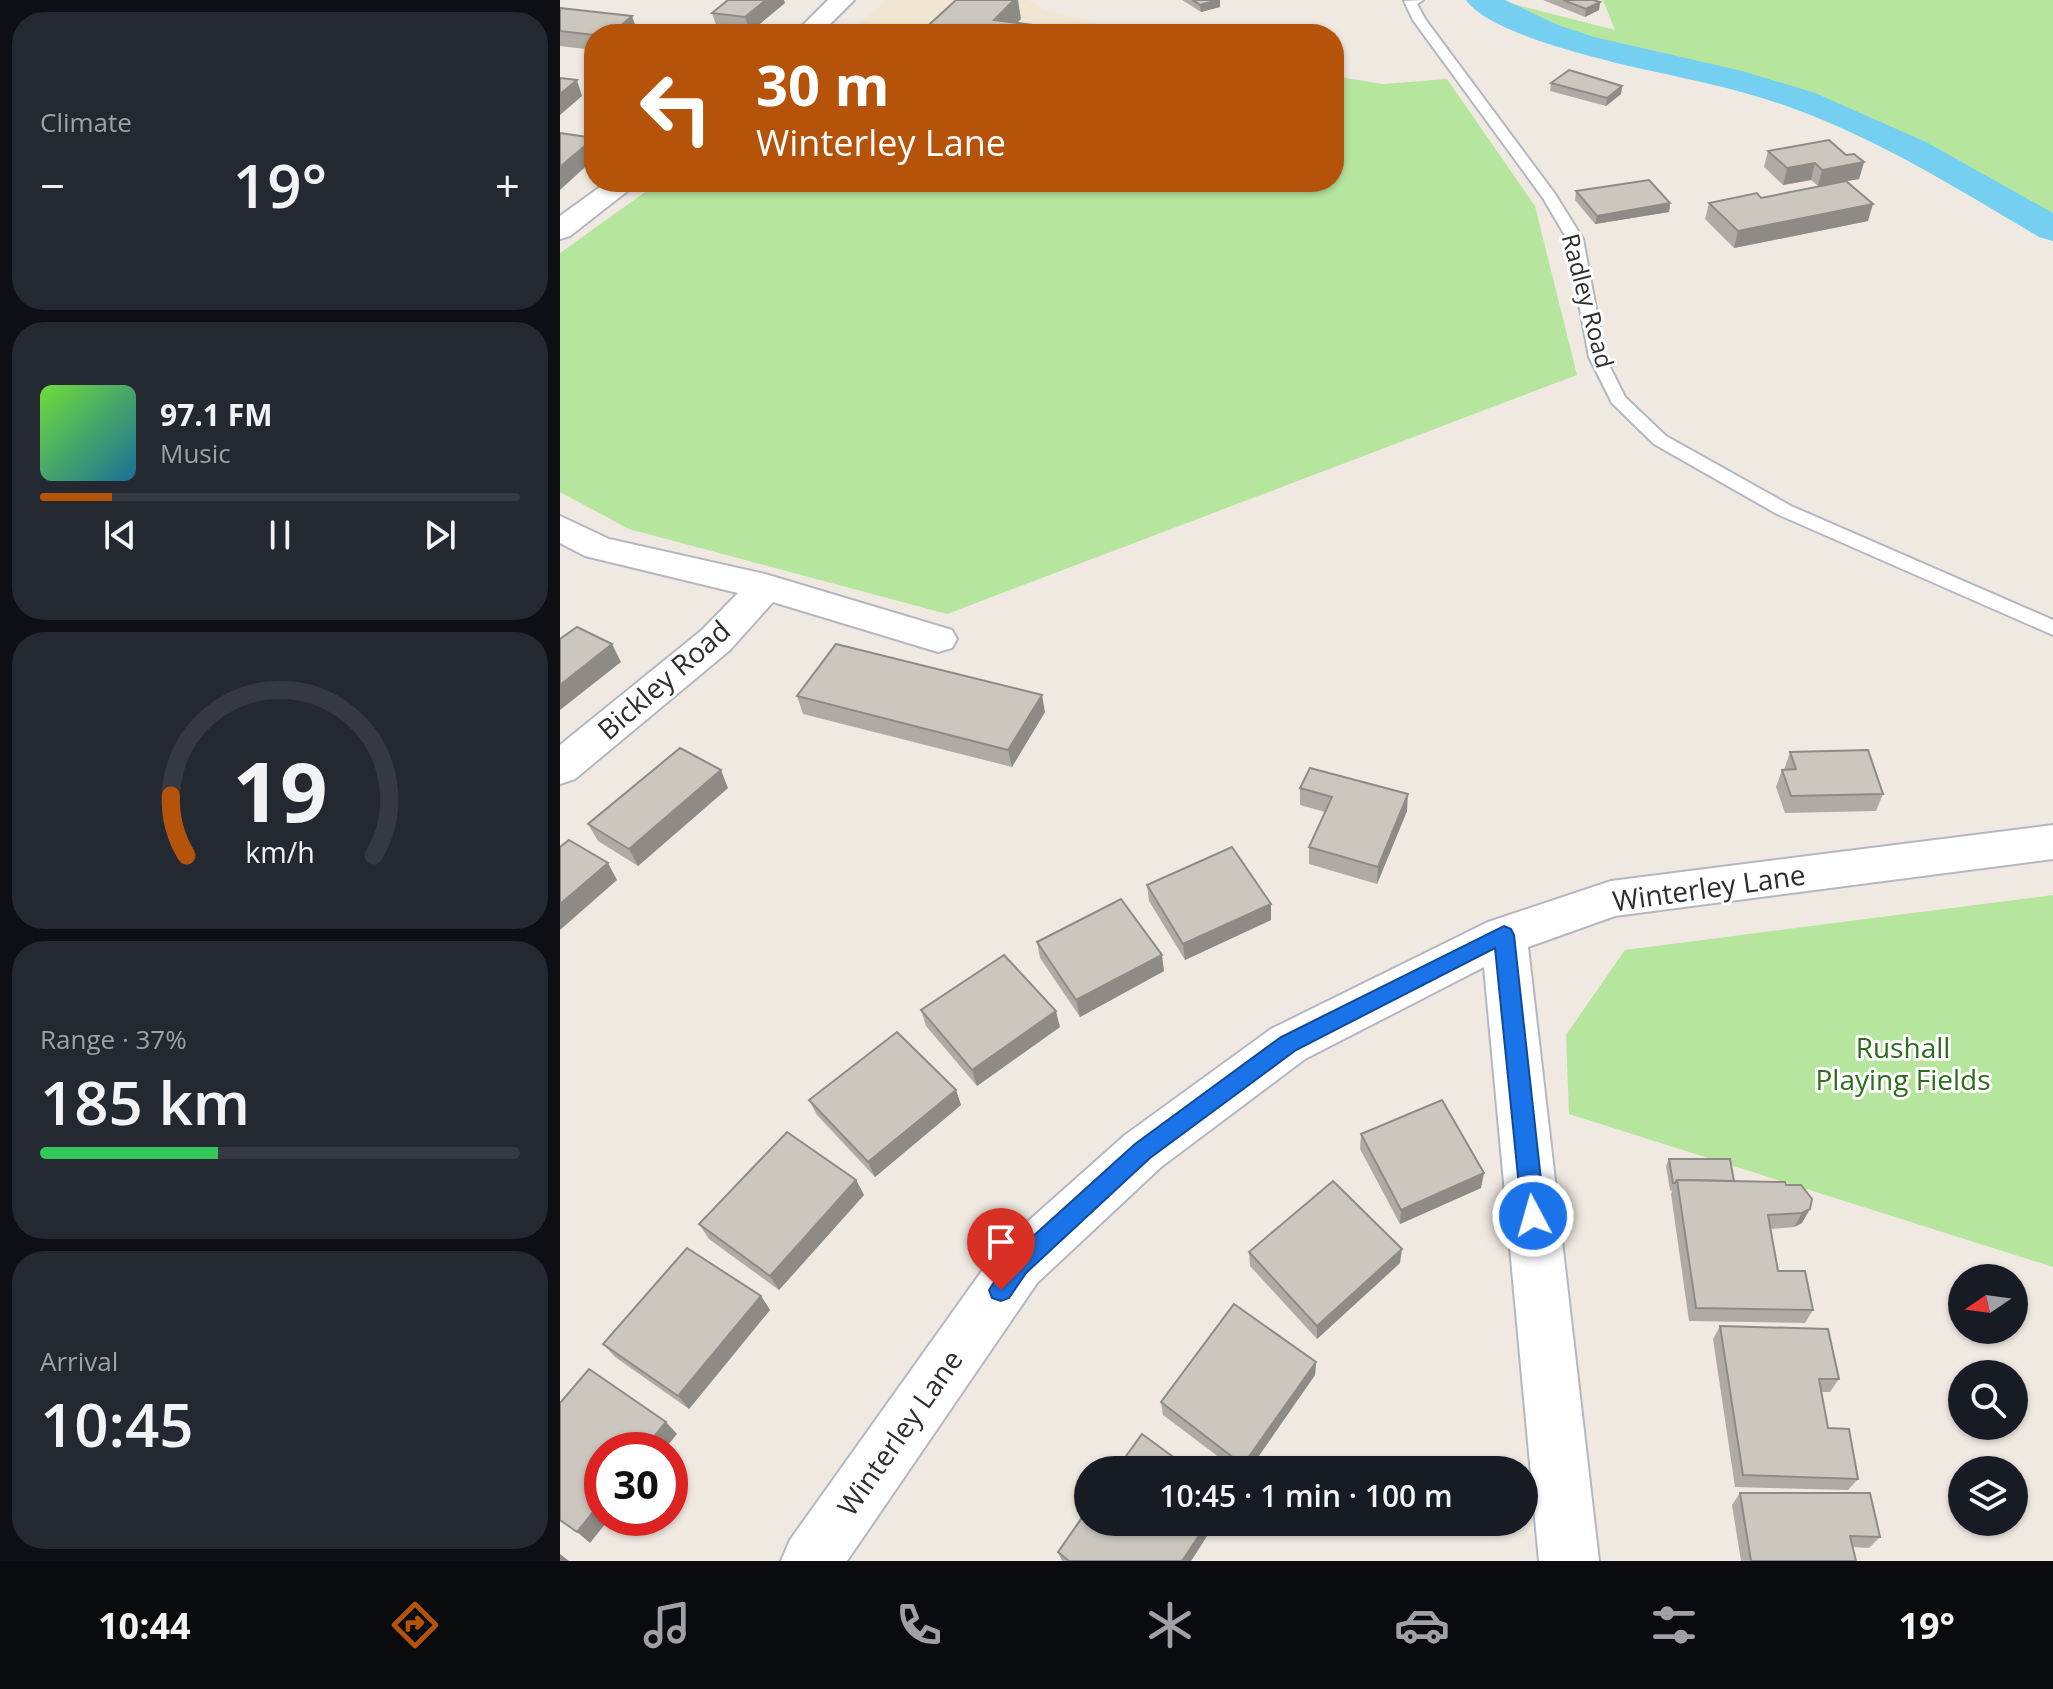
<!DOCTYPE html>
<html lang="en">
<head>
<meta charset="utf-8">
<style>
	:root { --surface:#171b24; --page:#242831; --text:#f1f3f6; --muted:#9ea1a6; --line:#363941; --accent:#b45309 }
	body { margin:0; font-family:"Open Sans",sans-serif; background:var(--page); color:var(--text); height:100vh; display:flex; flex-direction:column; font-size:30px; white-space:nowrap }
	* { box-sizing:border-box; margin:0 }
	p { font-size:26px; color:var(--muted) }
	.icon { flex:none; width:44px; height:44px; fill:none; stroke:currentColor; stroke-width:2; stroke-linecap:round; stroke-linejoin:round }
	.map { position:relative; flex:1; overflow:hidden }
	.side { display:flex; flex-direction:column; gap:12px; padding:12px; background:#0d0f14; width:560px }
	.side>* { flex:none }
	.hud { position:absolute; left:24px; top:24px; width:760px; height:168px; border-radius:32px; box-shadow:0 2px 6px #0004; background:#b45309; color:#fff; overflow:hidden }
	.needle { width:52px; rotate:257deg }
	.buttons { position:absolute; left:1388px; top:1264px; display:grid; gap:16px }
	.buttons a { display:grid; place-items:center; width:80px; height:80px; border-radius:50%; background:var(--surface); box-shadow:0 2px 6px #0004; font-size:40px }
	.speed { position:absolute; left:24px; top:1432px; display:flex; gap:16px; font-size:40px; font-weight:700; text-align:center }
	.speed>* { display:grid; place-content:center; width:104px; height:104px; border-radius:50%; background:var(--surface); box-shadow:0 2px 6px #0004; line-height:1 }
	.speed .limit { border:12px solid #d22; background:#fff; color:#111 }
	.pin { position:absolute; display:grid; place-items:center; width:68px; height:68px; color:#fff; margin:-82px -34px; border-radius:50% 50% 50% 0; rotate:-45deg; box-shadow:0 0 8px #0007 }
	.pin .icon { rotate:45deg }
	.me { position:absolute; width:88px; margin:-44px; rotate:354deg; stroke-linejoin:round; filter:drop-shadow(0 0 6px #0008) }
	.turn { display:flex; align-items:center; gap:28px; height:168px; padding:0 40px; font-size:36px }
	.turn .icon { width:104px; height:104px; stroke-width:2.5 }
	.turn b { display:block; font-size:56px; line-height:68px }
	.big { font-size:60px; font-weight:600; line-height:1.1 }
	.side .widget { flex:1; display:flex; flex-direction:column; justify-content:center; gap:12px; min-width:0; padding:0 28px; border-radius:32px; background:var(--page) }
	.side .dial { align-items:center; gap:0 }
	.dial svg { height:208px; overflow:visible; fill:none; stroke:var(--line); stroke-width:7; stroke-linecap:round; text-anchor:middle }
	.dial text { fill:var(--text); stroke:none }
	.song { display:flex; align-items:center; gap:24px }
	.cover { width:96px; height:96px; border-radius:12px; background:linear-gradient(135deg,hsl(100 70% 55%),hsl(200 70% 35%)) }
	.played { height:8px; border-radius:4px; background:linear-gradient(90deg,var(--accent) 15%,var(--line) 15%) }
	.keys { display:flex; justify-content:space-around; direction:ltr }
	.heat { display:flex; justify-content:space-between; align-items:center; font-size:44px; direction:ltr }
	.charge { height:12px; border-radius:6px; background:linear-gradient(90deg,#34c759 37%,var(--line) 0) }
	.trip { position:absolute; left:514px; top:1456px; width:464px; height:80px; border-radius:40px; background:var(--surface); box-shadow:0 2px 6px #0004; font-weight:600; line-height:80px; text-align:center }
	.dock { display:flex; height:128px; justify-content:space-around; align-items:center; background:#090b0e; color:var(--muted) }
	.dock .icon { width:56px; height:56px }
	.dock .selected { color:var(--accent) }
	.dock b { font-size:36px; color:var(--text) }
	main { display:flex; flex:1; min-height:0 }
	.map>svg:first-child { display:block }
	.education { fill:#f0e6d1 }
	.green { fill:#b6e59e }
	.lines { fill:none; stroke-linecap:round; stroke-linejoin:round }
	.canal { fill:#75cff0; fill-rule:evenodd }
	.lane-casing { stroke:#b4b7c1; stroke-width:4 }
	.street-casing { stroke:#b4b7c1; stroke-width:4 }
	.lane { fill:#fff; fill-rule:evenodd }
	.street { fill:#fff; fill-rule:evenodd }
	.wall { fill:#afaba4 }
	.shaded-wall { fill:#8e8b86 }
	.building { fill:#cbc7bf; stroke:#8e8b86; stroke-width:2 }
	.route { fill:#1a73e8; stroke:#114b97; stroke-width:2 }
	.labels { text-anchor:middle; stroke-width:6; stroke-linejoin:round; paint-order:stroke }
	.far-street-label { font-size:24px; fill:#2e2e2e; stroke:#fff }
	.street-label { font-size:28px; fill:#2e2e2e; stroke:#fff }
	.park-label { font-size:28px; fill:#2c6e1b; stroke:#fff }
</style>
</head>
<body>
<main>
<section class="side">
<div class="widget"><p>Climate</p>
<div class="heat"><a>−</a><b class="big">19°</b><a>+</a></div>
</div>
<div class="widget">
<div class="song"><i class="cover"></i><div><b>97.1 FM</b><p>Music</p></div></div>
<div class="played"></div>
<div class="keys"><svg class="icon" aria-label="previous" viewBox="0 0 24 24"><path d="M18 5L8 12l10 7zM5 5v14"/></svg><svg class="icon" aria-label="pause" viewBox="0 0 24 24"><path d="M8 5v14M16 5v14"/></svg><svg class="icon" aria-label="next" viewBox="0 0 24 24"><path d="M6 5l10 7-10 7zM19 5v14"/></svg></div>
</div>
<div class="widget dial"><svg viewBox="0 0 100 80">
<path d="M14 69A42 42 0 1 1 86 69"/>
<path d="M14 69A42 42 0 0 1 8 46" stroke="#b45309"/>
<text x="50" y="56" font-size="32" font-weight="700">19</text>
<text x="50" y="72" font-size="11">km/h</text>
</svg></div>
<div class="widget"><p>Range · 37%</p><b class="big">185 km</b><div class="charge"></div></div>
<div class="widget"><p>Arrival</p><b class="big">10:45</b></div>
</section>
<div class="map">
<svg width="1493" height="1561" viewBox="0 0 1493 1561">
	<rect width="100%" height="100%" fill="#efe9e1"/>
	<polygon class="education" points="327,0 468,0 483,9 576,34 286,34"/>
	<g class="green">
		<polygon points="937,0 1055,30 1043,0 1493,0 1493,216 1390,159 1290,111 1219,85 1042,45"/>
		<polygon points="774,76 823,84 887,79 975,206 1017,375 387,614 69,529 0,492 0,253 99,182 774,182"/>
		<polygon points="1493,895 1493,1267 1009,1114 1006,1035 1065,950"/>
	</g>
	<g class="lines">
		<path class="canal" d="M906,0H945L998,25L1034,37L1182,71L1255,93L1366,142L1493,213V241L1479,237C1400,190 1320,140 1232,108C1181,89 1127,79 1073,67C1034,57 929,33 906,0Z"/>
		<defs>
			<polygon id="lane" points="863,0 857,4 865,19 995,194 1023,239 1045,357 1065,397 1106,436 1231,506 1493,620 1493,635 1217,514 1094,444 1052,403 1029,357 1007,239 983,198 853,20 844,1"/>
			<g id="street">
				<polygon points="268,0 294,0 260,34 234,34"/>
				<polygon points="47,182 79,182 10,236 0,239 0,216"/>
				<polygon points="0,516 49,539 205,574 392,630 397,639 392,648 378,652 213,602 170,650 15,779 0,784 0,745 142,630 178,593 25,556 0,543"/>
				<polygon points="1493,825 1493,859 1055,916 968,947 1039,1561 979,1561 924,967 745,1059 601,1167 477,1283 287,1561 221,1561 230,1540 439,1247 565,1135 711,1029 928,922 1051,881"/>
			</g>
		</defs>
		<use href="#lane" class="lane-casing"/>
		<use href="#street" class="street-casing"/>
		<use href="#lane" class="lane"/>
		<use href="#street" class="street"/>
	</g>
	<g class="wall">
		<polygon points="622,0 660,0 660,7 641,12"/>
		<polygon points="983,0 1033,0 1040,2 1039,10 1025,17"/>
		<polygon points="225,3 190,32 157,28 152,13"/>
		<polygon points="0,8 72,16 77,31 34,34 34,50 0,46"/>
		<polygon points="991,83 1062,86 1061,94 1046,106 990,91"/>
		<polygon points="1208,151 1286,155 1304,162 1299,179 1286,181 1308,221 1174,248 1145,219 1149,203 1201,198 1258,186 1251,180 1223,185 1204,167"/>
		<polygon points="1016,191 1110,203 1109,212 1035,224 1015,200"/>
		<polygon points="237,696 485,712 452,767 243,714"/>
		<polygon points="1230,752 1323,794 1316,811 1225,813 1216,787 1222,770 1224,770"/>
		<polygon points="168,788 78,866 38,841 28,824"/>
		<polygon points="740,788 847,811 817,884 749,864 749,847 765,812 740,805"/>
		<polygon points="587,885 711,904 711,920 625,960 589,901"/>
		<polygon points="477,942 604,971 520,1017 480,958"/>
		<polygon points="361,1010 500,1027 417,1086 366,1026"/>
		<polygon points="396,1090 401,1105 315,1177 257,1115 249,1100"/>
		<polygon points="801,1134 921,1188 840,1224 800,1149"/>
		<polygon points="1109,1159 1174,1181 1241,1185 1242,1223 1234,1227 1211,1229 1218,1271 1253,1310 1245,1323 1129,1321 1111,1194 1112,1191 1110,1190 1106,1166"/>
		<polygon points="296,1180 304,1195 219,1290 149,1239 139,1224"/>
		<polygon points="689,1252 840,1263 757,1339 690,1266"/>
		<polygon points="201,1296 210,1310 129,1409 55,1357 43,1344"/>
		<polygon points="1160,1326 1279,1379 1270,1392 1261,1392 1268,1428 1298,1479 1288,1490 1175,1487 1153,1339"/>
		<polygon points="756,1362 755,1375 689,1470 676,1470 603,1415 601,1402"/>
		<polygon points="1180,1493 1320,1537 1309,1548 1293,1547 1296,1561 1181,1561 1172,1505"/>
		<polygon points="528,1522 656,1522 631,1561 502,1561 498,1552"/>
	</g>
	<g class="shaded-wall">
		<polygon points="206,0 224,0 225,3 190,32 185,17"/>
		<polygon points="454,0 458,0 461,19 446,34 434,20"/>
		<polygon points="657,0 660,0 660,7 641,12 640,5"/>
		<polygon points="1040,2 1039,10 1025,17 1026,9"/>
		<polygon points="72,16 77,31 74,34 51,34"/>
		<polygon points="17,80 22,96 0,115 0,94"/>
		<polygon points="1062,86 1061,94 1046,106 1047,98"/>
		<polygon points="34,138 34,159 0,190 0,167"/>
		<polygon points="1304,162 1299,179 1258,186 1262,170"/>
		<polygon points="1255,163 1251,180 1223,185 1227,168"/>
		<polygon points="1110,203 1109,212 1035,224 1037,216"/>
		<polygon points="1313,204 1308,221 1174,248 1178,231"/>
		<polygon points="52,644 61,662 0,710 0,685"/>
		<polygon points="482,695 485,712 452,767 448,750"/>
		<polygon points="161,770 168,788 78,866 69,849"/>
		<polygon points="848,794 847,811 817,884 818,867"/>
		<polygon points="48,863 57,880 0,930 0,904"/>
		<polygon points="711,904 711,920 625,960 623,944"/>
		<polygon points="602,955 604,971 520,1017 516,1000"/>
		<polygon points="496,1011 500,1027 417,1086 412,1070"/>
		<polygon points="396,1090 401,1105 315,1177 308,1162"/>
		<polygon points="924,1173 921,1188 840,1224 841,1210"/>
		<polygon points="296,1180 304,1195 219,1290 210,1276"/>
		<polygon points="1250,1209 1242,1223 1234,1227 1242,1213"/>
		<polygon points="842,1249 840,1263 757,1339 757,1326"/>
		<polygon points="201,1296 210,1310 129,1409 118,1396"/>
		<polygon points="756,1362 755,1375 689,1470 684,1470 683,1465"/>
		<polygon points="106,1422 117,1434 104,1450 83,1450"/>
		<polygon points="42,1501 42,1518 50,1518 30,1543 17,1532"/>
		<polygon points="648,1522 656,1522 631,1561 622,1561"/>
		<polygon points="0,1554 9,1561 0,1561"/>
	</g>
	<g class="building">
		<polygon points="168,0 206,0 185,17 152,13"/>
		<polygon points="396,0 454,0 434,20 527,32 526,34 308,34 316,27 360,33"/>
		<polygon points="633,0 657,0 640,5"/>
		<polygon points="1003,0 1033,0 1040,2 1026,9"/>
		<polygon points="0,8 72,16 51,34 34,35 0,31"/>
		<polygon points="78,32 95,34 75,34"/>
		<polygon points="1009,70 1062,86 1047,98 991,83"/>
		<polygon points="0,78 17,80 0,94"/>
		<polygon points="0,133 34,138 0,167"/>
		<polygon points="1269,140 1286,155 1294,154 1304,162 1262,170 1255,163 1227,168 1208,151"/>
		<polygon points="1089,180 1110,203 1037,216 1016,191"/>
		<polygon points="1286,181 1313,204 1178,231 1149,203 1197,193 1201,198"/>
		<polygon points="17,627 52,644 0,685 0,639"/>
		<polygon points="276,644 482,695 448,750 237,696"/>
		<polygon points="120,748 161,770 69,849 28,824"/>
		<polygon points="1308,750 1323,794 1231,796 1222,770 1236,769 1230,752"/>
		<polygon points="750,768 848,794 818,867 749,847 772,797 740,788"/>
		<polygon points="9,840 48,863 0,904 0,847"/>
		<polygon points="672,847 711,904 623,944 587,885"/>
		<polygon points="561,899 602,955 516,1000 477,942"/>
		<polygon points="444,955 496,1011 412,1070 361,1010"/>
		<polygon points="337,1032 396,1090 308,1162 249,1100"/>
		<polygon points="882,1100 924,1173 841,1210 801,1134"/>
		<polygon points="227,1132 296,1180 210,1276 139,1224"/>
		<polygon points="1109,1159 1170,1159 1174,1181 1117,1180 1115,1183 1113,1183"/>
		<polygon points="1117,1180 1225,1182 1226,1185 1241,1185 1252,1199 1250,1209 1242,1213 1208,1215 1218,1271 1245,1271 1253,1310 1136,1308"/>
		<polygon points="773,1181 842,1249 757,1326 689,1252"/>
		<polygon points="127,1248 201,1296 118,1396 43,1344"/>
		<polygon points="674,1304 756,1362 683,1465 601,1402"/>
		<polygon points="1160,1326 1268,1329 1279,1379 1259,1379 1268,1428 1289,1429 1298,1479 1183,1475"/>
		<polygon points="29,1369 106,1422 83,1450 42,1450 42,1501 17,1532 0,1520 0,1403"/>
		<polygon points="582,1434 631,1470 556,1470"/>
		<polygon points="1180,1493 1310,1493 1320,1537 1290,1536 1296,1561 1191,1561"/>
		<polygon points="528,1509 528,1522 648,1522 622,1561 509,1561 498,1552"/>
	</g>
	<polygon class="route" points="944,926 951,929 954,935 985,1216 981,1224 973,1227 965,1224 962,1216 935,948 736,1050 590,1158 466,1273 449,1298 441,1301 432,1298 429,1290 450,1257 575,1144 721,1037"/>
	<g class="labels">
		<g class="far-street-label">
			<text transform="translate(1027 301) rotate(75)" y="8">Radley Road</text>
		</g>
		<g class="street-label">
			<text transform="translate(104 680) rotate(-41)" y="10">Bickley Road</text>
			<text transform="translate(1149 888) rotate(-8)" y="10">Winterley Lane</text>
			<text transform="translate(340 1433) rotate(-55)" y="10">Winterley Lane</text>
		</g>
		<g class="park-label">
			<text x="1343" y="1058">Rushall<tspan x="1343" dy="32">Playing Fields</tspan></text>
		</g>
	</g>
</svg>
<div class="buttons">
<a><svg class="needle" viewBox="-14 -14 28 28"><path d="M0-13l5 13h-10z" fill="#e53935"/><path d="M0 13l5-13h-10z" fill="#9ea1a6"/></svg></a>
<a><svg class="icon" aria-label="search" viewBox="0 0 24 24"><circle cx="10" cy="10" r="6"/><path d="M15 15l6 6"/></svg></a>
<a><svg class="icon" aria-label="layers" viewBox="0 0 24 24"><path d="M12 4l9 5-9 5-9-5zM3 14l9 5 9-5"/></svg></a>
</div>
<div class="speed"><div class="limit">30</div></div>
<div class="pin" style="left:441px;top:1290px;background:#d93025"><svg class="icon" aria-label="arrive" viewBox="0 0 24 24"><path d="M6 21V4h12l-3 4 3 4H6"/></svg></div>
<svg class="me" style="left:973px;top:1216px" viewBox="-20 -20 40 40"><circle r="17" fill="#1a73e8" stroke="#fff" stroke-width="3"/><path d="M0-11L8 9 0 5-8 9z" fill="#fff"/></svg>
<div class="trip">10:45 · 1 min · 100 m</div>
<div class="hud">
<div class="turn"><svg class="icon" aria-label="left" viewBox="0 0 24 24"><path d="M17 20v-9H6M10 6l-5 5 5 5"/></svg><div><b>30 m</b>Winterley Lane</div></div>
</div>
</div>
</main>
<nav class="dock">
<b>10:44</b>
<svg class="icon selected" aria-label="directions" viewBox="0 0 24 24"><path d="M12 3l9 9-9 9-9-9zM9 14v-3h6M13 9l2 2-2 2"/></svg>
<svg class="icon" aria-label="music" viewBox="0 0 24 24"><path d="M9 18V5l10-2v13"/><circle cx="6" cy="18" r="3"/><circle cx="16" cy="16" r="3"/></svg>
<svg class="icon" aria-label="phone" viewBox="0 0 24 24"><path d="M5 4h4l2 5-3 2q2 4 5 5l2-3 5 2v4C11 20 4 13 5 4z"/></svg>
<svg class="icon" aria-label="climate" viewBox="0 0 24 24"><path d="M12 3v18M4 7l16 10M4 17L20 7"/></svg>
<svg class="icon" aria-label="car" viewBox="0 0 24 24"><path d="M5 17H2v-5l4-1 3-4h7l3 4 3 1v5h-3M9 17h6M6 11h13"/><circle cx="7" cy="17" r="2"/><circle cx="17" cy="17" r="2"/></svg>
<svg class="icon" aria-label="filters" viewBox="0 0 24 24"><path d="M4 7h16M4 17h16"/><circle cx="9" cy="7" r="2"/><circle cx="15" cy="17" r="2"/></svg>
<b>19°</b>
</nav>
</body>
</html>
